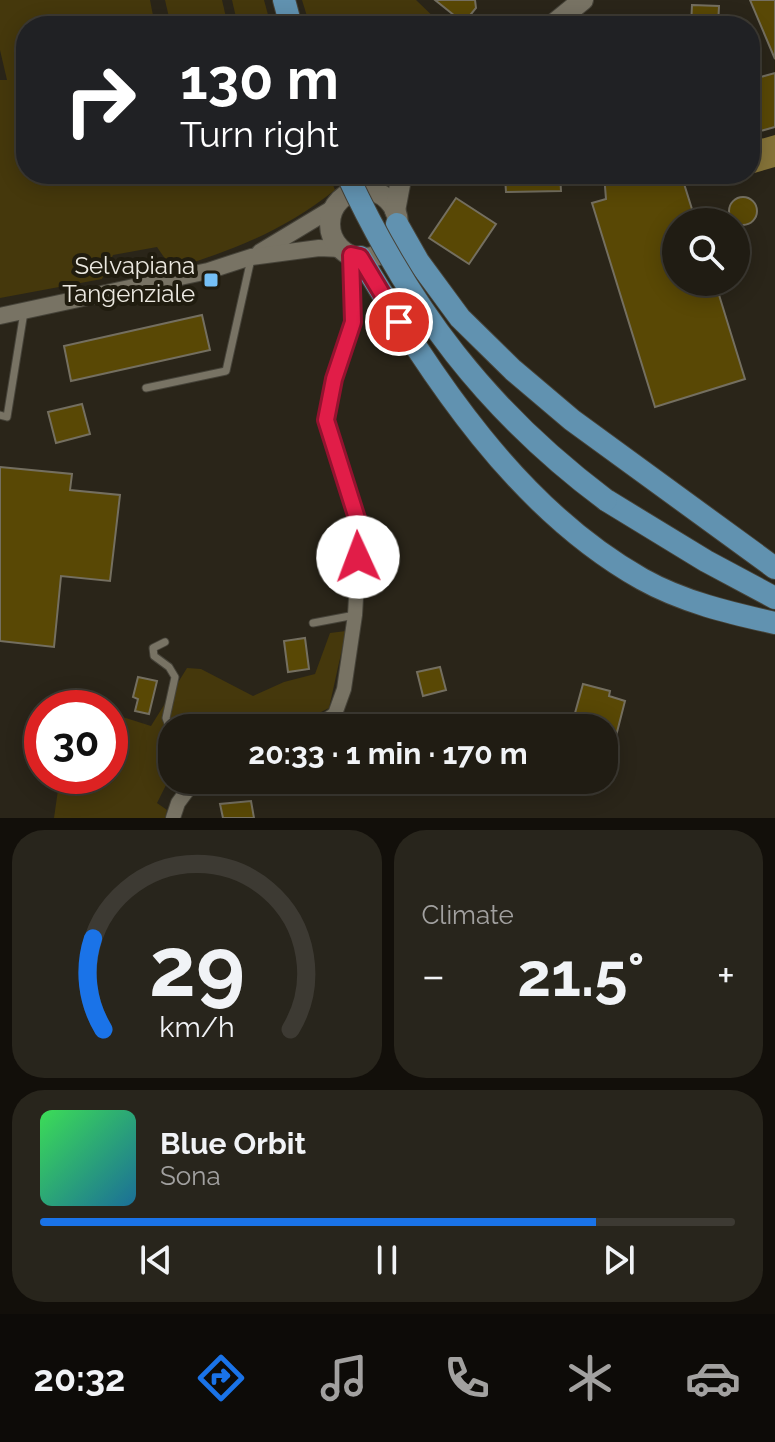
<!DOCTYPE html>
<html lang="en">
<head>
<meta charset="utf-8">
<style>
	:root { --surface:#201c13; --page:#28251c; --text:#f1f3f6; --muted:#a2a1a0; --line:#3d3a33; --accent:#1a73e8 }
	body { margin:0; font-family:Raleway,sans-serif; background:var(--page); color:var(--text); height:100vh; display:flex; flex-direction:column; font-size:30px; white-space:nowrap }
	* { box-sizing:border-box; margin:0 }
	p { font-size:26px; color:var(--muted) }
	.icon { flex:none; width:44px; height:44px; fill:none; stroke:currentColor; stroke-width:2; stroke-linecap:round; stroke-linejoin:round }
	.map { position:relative; height:818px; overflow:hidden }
	.sheet { display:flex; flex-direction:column; gap:12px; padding:12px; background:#120f0a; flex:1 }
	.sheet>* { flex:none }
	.guide { position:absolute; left:16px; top:16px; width:744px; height:168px; border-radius:32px; box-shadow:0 4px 20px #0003,0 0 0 2px var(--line); background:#202124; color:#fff; overflow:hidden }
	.fabs { position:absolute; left:662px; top:208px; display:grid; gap:16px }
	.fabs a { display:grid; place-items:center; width:88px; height:88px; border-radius:50%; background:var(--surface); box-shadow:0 4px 20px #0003,0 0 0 2px var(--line); font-size:40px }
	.speed { position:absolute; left:24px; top:690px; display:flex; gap:16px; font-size:40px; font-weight:700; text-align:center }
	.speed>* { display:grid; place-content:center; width:104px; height:104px; border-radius:50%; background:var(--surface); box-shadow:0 4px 20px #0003,0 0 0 2px var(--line); line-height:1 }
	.speed .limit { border:12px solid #d22; background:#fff; color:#111 }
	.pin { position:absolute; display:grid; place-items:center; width:68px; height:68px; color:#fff; margin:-34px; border:4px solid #fff; border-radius:50%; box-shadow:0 2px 8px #0007 }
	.me { position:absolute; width:88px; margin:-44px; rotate:358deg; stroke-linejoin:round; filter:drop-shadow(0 0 6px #0008) }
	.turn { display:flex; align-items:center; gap:28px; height:168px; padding:0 32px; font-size:36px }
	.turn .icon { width:104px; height:104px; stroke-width:2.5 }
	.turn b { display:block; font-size:56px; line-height:68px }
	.big { font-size:60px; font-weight:700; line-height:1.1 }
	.sheet .card { flex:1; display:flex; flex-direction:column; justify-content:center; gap:12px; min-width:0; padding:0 28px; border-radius:32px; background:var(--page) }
	.sheet .dial { align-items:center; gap:0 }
	.dial svg { height:208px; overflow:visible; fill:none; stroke:var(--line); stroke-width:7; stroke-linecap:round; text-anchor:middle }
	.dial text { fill:var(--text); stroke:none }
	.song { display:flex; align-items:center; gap:24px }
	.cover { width:96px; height:96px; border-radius:12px; background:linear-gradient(135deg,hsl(130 70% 55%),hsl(200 70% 35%)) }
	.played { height:8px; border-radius:4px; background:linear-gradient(90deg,var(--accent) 80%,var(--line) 80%) }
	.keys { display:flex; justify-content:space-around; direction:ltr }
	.heat { display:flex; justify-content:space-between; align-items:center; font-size:44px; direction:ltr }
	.sheet .tiles { flex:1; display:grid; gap:12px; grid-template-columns:1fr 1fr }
	.card:last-child { grid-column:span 2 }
	.trip { position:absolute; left:158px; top:714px; width:460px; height:80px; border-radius:32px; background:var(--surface); box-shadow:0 4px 20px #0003,0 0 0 2px var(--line); font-weight:700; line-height:80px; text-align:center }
	.tabs { display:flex; height:128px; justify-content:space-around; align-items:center; background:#0d0b08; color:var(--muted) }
	.tabs .icon { width:56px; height:56px }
	.tabs .current { color:var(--accent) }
	.tabs b { font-size:36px; color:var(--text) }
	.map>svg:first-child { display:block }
	.green { fill:#45380c }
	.water { fill:#867439 }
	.building { fill:#594805; stroke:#746f60; stroke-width:2 }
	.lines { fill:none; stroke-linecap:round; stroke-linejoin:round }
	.service-casing { stroke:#464339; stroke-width:9 }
	.minor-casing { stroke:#464339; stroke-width:16 }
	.tertiary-casing { stroke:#464339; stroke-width:18 }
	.secondary-casing { stroke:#464339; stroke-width:22 }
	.primary-casing { stroke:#464339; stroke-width:24 }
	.service { stroke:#787364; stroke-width:7 }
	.minor { stroke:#787364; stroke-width:14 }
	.tertiary { stroke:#787364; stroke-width:16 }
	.secondary { stroke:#787364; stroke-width:20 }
	.primary { stroke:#6192b0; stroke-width:22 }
	.primary-bridge-casing { stroke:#464339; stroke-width:24; stroke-linecap:butt }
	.primary-bridge { stroke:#6192b0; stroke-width:22 }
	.route-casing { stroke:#92132f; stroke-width:20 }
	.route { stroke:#e11d48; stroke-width:14 }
	.poi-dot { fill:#75c0f6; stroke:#201c0f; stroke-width:3 }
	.labels { text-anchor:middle; stroke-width:8; stroke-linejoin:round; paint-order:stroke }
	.poi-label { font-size:24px; fill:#ece9e1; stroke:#201c0f; text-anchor:end }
</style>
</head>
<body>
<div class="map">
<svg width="775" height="818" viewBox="0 0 775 818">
	<rect width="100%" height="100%" fill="#2a2519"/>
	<g class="green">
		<path d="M0,0H150L155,26H26V174H329L335,190C283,231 234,250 172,269L157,247L113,255L102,279L0,298V80H7L0,50Z"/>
		<polygon points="165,0 222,0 228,26 171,26"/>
		<polygon points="232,0 264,0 271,26 238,26"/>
		<polygon points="302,0 416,0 443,26 396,26 384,15 374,26 310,26"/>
		<polygon points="346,631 329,708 289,728 172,728 172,780 180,780 168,781 157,803 167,810 165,818 54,818 60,776 110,776 110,713 151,726 187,668 201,669 253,696 284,682 315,674 330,633"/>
	</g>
	<polygon class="water" points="775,135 775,167 719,183 717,174 750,174 750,142"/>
	<g class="building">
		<polygon points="435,0 475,0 476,8 467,19 460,20"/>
		<polygon points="750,0 775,0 775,59"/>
		<polygon points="692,5 719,6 718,26 691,26"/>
		<polygon points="775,73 775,127 750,134 750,80"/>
		<polygon points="514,174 560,174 561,191 506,192 505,177"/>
		<polygon points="604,174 681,174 696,222 676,222 676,282 715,282 745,379 655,407 592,203 606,199"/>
		<circle cx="743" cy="211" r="14"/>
		<polygon points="456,198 496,224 469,264 429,238"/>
		<polygon points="202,315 210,350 71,381 64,346"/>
		<polygon points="82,404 90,434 56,443 48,412"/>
		<polygon points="0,467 72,474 70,490 120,495 110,581 61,576 54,647 0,641"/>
		<polygon points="305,638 309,669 288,672 284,641"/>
		<polygon points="440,667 446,690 423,696 417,672"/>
		<polygon points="138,677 157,681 149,714 135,711 138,699 133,697"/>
		<polygon points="583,684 610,691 609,696 625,701 616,736 604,733 604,728 572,724"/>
		<polygon points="251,801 254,818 223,818 220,804"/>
	</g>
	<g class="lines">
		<defs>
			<g id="service">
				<polyline points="146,388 226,371 251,259"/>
				<polyline points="0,415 7,417 24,312"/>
				<polyline points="313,623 355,615"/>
				<polyline points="165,642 153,648 154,656 169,667 175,677 166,718 172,734"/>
			</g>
			<g id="minor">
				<polyline points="315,728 335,714 344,689 355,615 360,528 326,420 334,379 353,322 351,255"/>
				<polyline points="173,818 178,803 195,780"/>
			</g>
			<g id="tertiary">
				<polyline points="260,252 333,208"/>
				<polyline points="0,316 208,271 251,257 319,248 341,249"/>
			</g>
			<g id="secondary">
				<polyline points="551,26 583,0"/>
				<circle cx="364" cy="224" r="34"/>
				<polyline points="395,211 402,174"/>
			</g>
			<g id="primary">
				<polyline points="284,0 291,26"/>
				<polyline points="397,224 418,261 460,318 513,370 572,420 775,568"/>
				<path d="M360,257C433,378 516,508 642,579C683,602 730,613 775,623"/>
				<polyline points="606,500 706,561 775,598"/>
			</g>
		</defs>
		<use href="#service" class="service-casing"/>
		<use href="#minor" class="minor-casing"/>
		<use href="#tertiary" class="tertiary-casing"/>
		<use href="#secondary" class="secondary-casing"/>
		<use href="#primary" class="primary-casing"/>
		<use href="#service" class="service"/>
		<use href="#minor" class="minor"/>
		<use href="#tertiary" class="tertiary"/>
		<use href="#secondary" class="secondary"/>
		<use href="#primary" class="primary"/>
		<defs>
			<path id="primary-bridge" d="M347,174C409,308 487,411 606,500"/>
		</defs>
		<use href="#primary-bridge" class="primary-bridge-casing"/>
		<use href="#primary-bridge" class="primary-bridge"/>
	</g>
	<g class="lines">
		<defs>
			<polyline id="route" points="358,557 360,528 326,420 334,379 353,322 351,255 360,257 399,322"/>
		</defs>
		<use href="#route" class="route-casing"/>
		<use href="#route" class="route"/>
	</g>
	<rect class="poi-dot" x="203" y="272" width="16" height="16" rx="4"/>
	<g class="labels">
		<g class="poi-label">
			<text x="195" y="274">Selvapiana<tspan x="195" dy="28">Tangenziale</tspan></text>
		</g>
	</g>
</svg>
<div class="fabs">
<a><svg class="icon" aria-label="search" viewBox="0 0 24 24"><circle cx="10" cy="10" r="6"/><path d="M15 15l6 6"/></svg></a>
</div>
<div class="speed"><div class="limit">30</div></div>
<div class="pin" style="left:399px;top:322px;background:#d93025"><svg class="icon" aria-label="arrive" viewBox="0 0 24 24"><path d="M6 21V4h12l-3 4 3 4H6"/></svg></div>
<svg class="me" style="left:358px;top:557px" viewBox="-20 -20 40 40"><circle r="19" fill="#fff"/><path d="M0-13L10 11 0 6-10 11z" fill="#e11d48"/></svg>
<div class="trip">20:33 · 1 min · 170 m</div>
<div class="guide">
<div class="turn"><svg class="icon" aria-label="right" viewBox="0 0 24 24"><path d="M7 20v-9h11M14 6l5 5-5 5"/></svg><div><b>130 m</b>Turn right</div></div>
</div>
</div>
<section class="sheet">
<div class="tiles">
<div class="card dial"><svg viewBox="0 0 100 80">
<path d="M14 69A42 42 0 1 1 86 69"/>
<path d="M14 69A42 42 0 0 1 10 34" stroke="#1a73e8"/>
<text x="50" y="56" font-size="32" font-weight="700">29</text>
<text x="50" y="72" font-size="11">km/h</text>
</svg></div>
<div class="card"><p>Climate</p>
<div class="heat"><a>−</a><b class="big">21.5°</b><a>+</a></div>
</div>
<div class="card">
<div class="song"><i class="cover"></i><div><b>Blue Orbit</b><p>Sona</p></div></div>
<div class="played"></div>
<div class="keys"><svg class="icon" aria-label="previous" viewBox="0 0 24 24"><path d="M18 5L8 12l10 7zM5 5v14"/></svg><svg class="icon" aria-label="pause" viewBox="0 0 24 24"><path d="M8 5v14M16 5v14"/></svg><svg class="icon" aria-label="next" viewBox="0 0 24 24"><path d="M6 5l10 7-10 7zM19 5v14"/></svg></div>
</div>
</div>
</section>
<nav class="tabs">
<b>20:32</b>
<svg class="icon current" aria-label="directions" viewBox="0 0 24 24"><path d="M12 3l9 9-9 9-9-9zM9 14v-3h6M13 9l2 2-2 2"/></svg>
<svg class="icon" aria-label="music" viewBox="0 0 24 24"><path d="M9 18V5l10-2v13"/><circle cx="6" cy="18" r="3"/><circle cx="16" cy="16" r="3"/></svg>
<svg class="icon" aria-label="phone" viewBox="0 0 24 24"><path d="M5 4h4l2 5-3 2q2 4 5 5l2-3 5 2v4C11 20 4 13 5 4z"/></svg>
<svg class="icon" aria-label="climate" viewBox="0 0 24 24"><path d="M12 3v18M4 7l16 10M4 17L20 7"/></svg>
<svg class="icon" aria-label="car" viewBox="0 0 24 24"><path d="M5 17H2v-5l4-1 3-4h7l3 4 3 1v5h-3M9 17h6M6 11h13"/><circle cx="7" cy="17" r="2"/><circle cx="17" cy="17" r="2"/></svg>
</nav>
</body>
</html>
